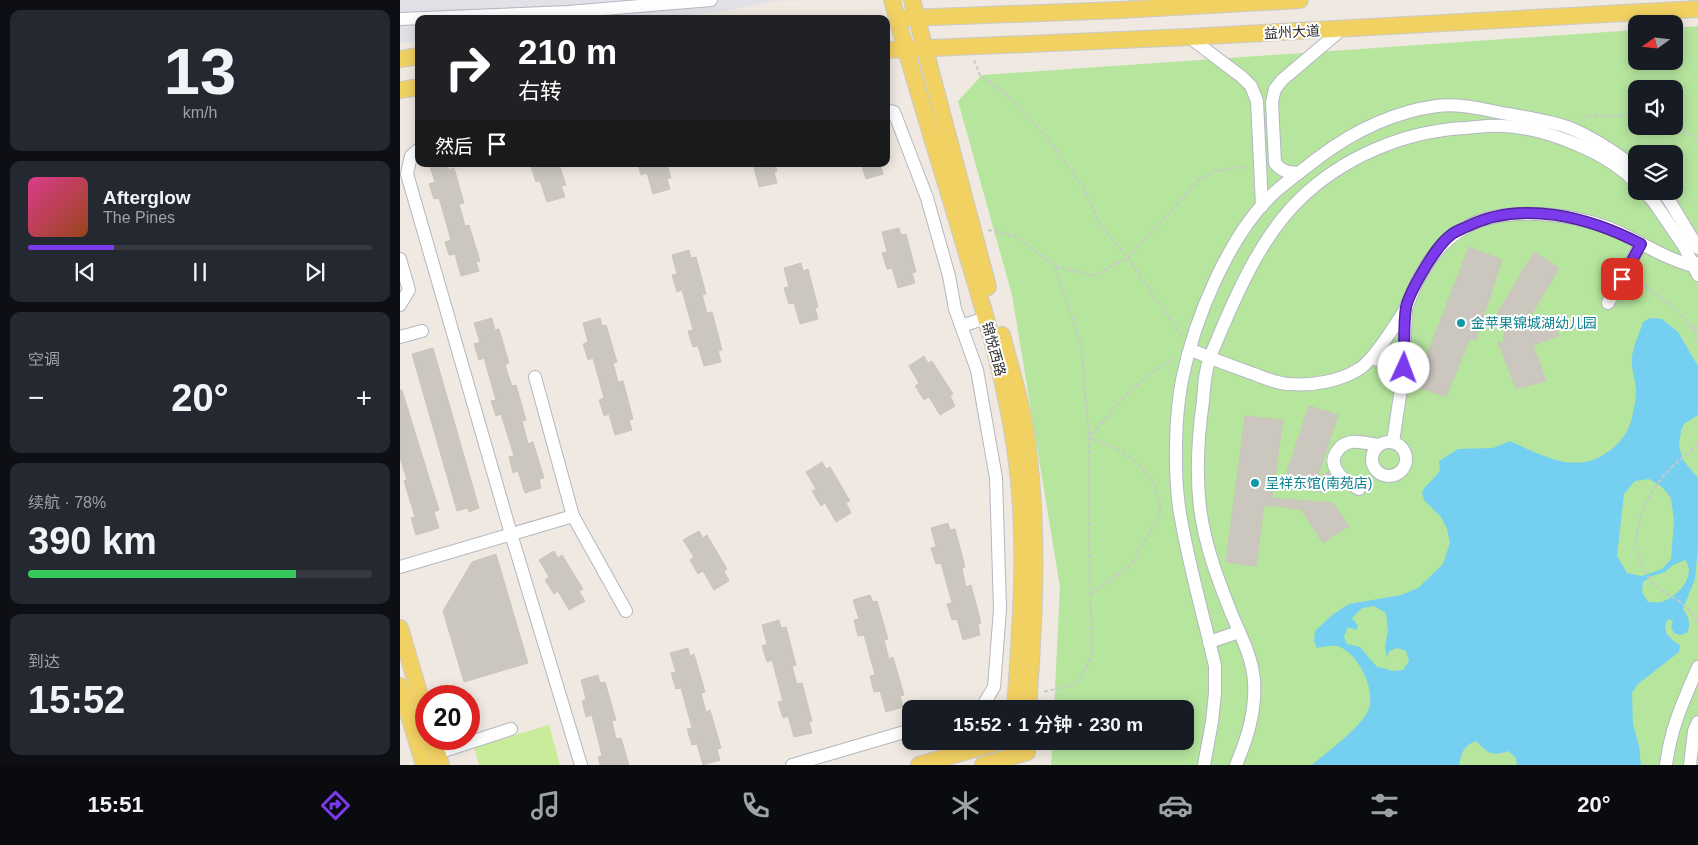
<!DOCTYPE html>
<html lang="zh">
<head>
<meta charset="utf-8">
<style>
	:root { --surface:#171b24; --page:#242831; --text:#f1f3f6; --muted:#9ea1a6; --line:#363941; --accent:#7c3aed }
	body { margin:0; font-family:Arial,"Noto Sans SC",sans-serif; background:var(--page); color:var(--text); height:100vh; display:flex; flex-direction:column; font-size:19px; white-space:nowrap }
	* { box-sizing:border-box; margin:0 }
	p { font-size:16px; color:var(--muted) }
	.icon { flex:none; width:28px; height:28px; fill:none; stroke:currentColor; stroke-width:2; stroke-linecap:round; stroke-linejoin:round }
	.map { position:relative; flex:1; overflow:hidden }
	.panel { display:flex; flex-direction:column; gap:10px; padding:10px; background:#0d0f14; width:400px }
	.panel>* { flex:none }
	.guide { position:absolute; left:15px; top:15px; width:475px; height:152px; border-radius:10px; box-shadow:0 2px 12px #0003; background:#202124; color:#fff; overflow:hidden }
	.needle { width:32px; rotate:255deg }
	.tools { position:absolute; left:1228px; top:15px; display:grid; gap:10px }
	.tools a { display:grid; place-items:center; width:55px; height:55px; border-radius:10px; background:var(--surface); box-shadow:0 2px 12px #0003; font-size:25px }
	.speed { position:absolute; left:15px; top:685px; display:flex; gap:10px; font-size:25px; font-weight:700; text-align:center }
	.speed>* { display:grid; place-content:center; width:65px; height:65px; border-radius:50%; background:var(--surface); box-shadow:0 2px 12px #0003; line-height:1 }
	.speed .limit { border:8px solid #d22; background:#fff; color:#111 }
	.pin { position:absolute; display:grid; place-items:center; width:42px; height:42px; color:#fff; margin:-21px; border-radius:10px; box-shadow:0 2px 8px #0006 }
	.me { position:absolute; width:55px; margin:-28px; rotate:2deg; stroke-linejoin:round; filter:drop-shadow(0 0 4px #0008) }
	.turn { display:flex; align-items:center; gap:18px; height:105px; padding:0 20px; font-size:22px }
	.turn .icon { width:65px; height:65px; stroke-width:2.5 }
	.turn b { display:block; font-size:35px; line-height:42px }
	.then { display:flex; align-items:center; height:48px; padding:0 20px; background:#0003; gap:10px; font-size:19px }
	.big { font-size:38px; font-weight:600; line-height:1.1 }
	.panel .card { flex:1; display:flex; flex-direction:column; justify-content:center; gap:8px; min-width:0; padding:0 18px; border-radius:10px; background:var(--page) }
	.panel .dial { align-items:center; gap:0 }
	.dial b { font-size:65px; line-height:1 }
	.song { display:flex; align-items:center; gap:15px }
	.cover { width:60px; height:60px; border-radius:8px; background:linear-gradient(135deg,hsl(330 70% 55%),hsl(20 70% 35%)) }
	.played { height:5px; border-radius:2px; background:linear-gradient(90deg,var(--accent) 25%,var(--line) 25%) }
	.keys { display:flex; justify-content:space-around; direction:ltr }
	.heat { display:flex; justify-content:space-between; align-items:center; font-size:28px; direction:ltr }
	.charge { height:8px; border-radius:4px; background:linear-gradient(90deg,#34c759 78%,var(--line) 0) }
	.trip { position:absolute; left:502px; top:700px; width:292px; height:50px; border-radius:10px; background:var(--surface); box-shadow:0 2px 12px #0003; font-weight:600; line-height:50px; text-align:center }
	.menu { display:flex; height:80px; justify-content:space-around; align-items:center; background:#090b0e; color:var(--muted) }
	.menu .icon { width:35px; height:35px }
	.menu .active { color:var(--accent) }
	.menu b { font-size:22px; color:var(--text) }
	main { display:flex; flex:1; min-height:0 }
	.map>svg:first-child { display:block }
	.industrial { fill:#e3e1e8 }
	.green { fill:#b6e59e; fill-rule:evenodd }
	.pitch { fill:#c9ec9a }
	.water { fill:#75cff0; fill-rule:evenodd }
	.building { fill:#cbc7bf; stroke:#cbc5ba }
	.lines { fill:none; stroke-linecap:round; stroke-linejoin:round }
	.minor-casing { stroke:#b4b7c1; stroke-width:14 }
	.major-casing { stroke:#c9c9c9; stroke-width:18 }
	.path { stroke:#c9c9c9; stroke-width:2; stroke-dasharray:4 2.5; stroke-linecap:butt }
	.minor { stroke:#fff; stroke-width:12 }
	.major { stroke:#f2d163; stroke-width:16 }
	.route-casing { stroke:#51269a; stroke-width:12 }
	.route { stroke:#7c3aed; stroke-width:9 }
	.culture-dot { fill:#0f9aa8; stroke:#fff; stroke-width:2 }
	.labels { text-anchor:middle; stroke-width:4; stroke-linejoin:round; paint-order:stroke }
	.street-label { font-size:14px; fill:#2e2e2e; stroke:#fff }
	.culture-label { font-size:14px; fill:#0d838f; stroke:#fff; text-anchor:start }
</style>
</head>
<body>
<main>
<section class="panel">
<div class="card dial"><b>13</b><p>km/h</p></div>
<div class="card">
<div class="song"><i class="cover"></i><div><b>Afterglow</b><p>The Pines</p></div></div>
<div class="played"></div>
<div class="keys"><svg class="icon" aria-label="previous" viewBox="0 0 24 24"><path d="M18 5L8 12l10 7zM5 5v14"/></svg><svg class="icon" aria-label="pause" viewBox="0 0 24 24"><path d="M8 5v14M16 5v14"/></svg><svg class="icon" aria-label="next" viewBox="0 0 24 24"><path d="M6 5l10 7-10 7zM19 5v14"/></svg></div>
</div>
<div class="card"><p>空调</p>
<div class="heat"><a>−</a><b class="big">20°</b><a>+</a></div>
</div>
<div class="card"><p>续航 · 78%</p><b class="big">390 km</b><div class="charge"></div></div>
<div class="card"><p>到达</p><b class="big">15:52</b></div>
</section>
<div class="map">
<svg width="1298" height="765" viewBox="0 0 1298 765">
	<rect width="100%" height="100%" fill="#efe9e1"/>
	<polygon class="industrial" points="0,0 411,0 375,1 319,12 249,19 19,19 19,41 0,43"/>
	<path class="green" d="M1298,26V765H651L653,741H786V709H654L660,587L612,295L558,101L582,75L1236,30V61H1274V28ZM1236,89H1274V126H1236ZM1236,154H1274V191H1236Z"/>
	<polygon class="pitch" points="149,725 160,765 79,765 74,747"/>
	<path class="water" d="M1250,318L1262,319L1278,332L1298,366V415L1284,424L1281,431L1279,446L1283,460L1298,478V548L1295,579L1283,609C1289,617 1291,624 1287,633L1280,635L1274,633L1271,627L1273,621L1268,619C1261,632 1269,638 1280,645L1279,652L1238,684L1232,693L1233,724L1239,746L1241,765H1117L1116,758L1108,751C1092,757 1088,753 1076,741C1064,745 1061,753 1059,765H912C926,753 961,727 968,711C977,690 958,652 937,646C930,645 923,647 917,648L914,641L915,631L932,615L949,604L1001,595L1018,588L1043,564L1050,543L1047,529L1041,517L1024,500L1022,493L1025,487L1034,478L1040,471L1039,461L1058,449L1093,448L1110,441C1145,457 1179,477 1213,448C1224,439 1231,427 1233,412C1235,405 1236,396 1236,389C1235,379 1231,369 1232,359C1232,347 1240,333 1243,322ZM1249,479L1262,487L1271,498L1274,521L1271,559L1262,569L1242,576L1227,573L1217,556L1224,494L1235,481ZM1285,560C1298,575 1276,599 1260,602C1257,603 1251,602 1248,602L1242,592L1243,582L1252,576L1265,572L1273,565ZM974,606L986,613L988,631L985,646L987,658L989,651L997,648L1006,651L1009,661L1003,670L992,671L987,669L977,667L960,647L947,644L944,637L948,627L956,630L958,626L952,618L962,608Z"/>
	<g class="building">
		<polygon points="29,164 47,164 49,170 54,168 64,203 59,204 65,226 69,225 80,261 76,262 79,271 61,276 55,254 49,255 45,242 51,240 39,198 34,199 29,184 35,182"/>
		<polygon points="138,164 159,164 166,185 161,186 165,197 147,202 140,181 136,182 131,166"/>
		<polygon points="238,164 267,164 271,178 267,179 270,189 253,194 247,173 241,175"/>
		<polygon points="353,164 375,164 377,171 374,172 377,183 359,187"/>
		<polygon points="461,164 480,164 483,174 466,179"/>
		<polygon points="499,228 501,235 506,234 516,272 512,273 515,283 498,288 492,268 487,269 482,253 487,252 482,232"/>
		<polygon points="1069,247 1102,260 1076,340 1070,338 1046,397 1015,386"/>
		<polygon points="289,250 291,258 296,257 306,294 302,295 307,313 312,312 322,350 318,351 321,362 304,366 298,346 293,347 288,331 293,330 282,290 277,292 272,275 277,274 272,255"/>
		<polygon points="1134,252 1159,268 1124,327 1152,318 1159,336 1133,345 1146,381 1116,389 1098,342 1103,344 1105,328 1094,319"/>
		<polygon points="401,263 403,271 408,269 418,307 415,308 418,319 400,324 394,303 389,304 384,288 389,287 384,268"/>
		<polygon points="92,318 95,330 99,329 109,363 105,365 112,386 116,385 126,420 122,421 128,444 133,442 144,478 139,479 141,488 125,493 118,471 113,473 109,457 114,456 101,414 96,416 91,401 96,400 84,358 79,360 74,344 80,342 74,323"/>
		<polygon points="200,318 202,326 206,325 217,362 213,363 218,382 223,381 233,419 229,420 232,430 215,435 209,414 204,416 199,400 204,398 193,358 188,360 183,344 188,342 183,323"/>
		<polygon points="33,348 79,508 69,512 68,508 57,511 12,354"/>
		<polygon points="524,356 528,363 532,361 553,394 550,396 555,406 540,415 529,397 524,400 515,386 519,383 509,366"/>
		<polygon points="0,390 2,390 39,510 34,512 39,528 16,535 11,518 15,517 4,481 7,480 0,458"/>
		<polygon points="909,406 938,415 917,479 928,472 936,483 922,493 884,481"/>
		<polygon points="845,416 883,420 872,498 933,503 949,526 923,543 901,509 864,505 856,566 826,562"/>
		<polygon points="422,462 426,469 430,467 450,501 446,503 451,513 436,522 425,503 421,506 412,491 416,489 406,472"/>
		<polygon points="548,523 550,530 555,529 565,567 562,568 566,587 571,585 581,623 578,624 580,635 563,640 557,619 552,620 547,604 552,603 541,563 536,564 531,548 536,547 531,528"/>
		<polygon points="299,531 303,538 307,535 327,569 324,571 329,581 314,590 303,571 298,574 290,560 294,557 283,540"/>
		<polygon points="154,551 158,558 162,555 183,589 179,591 185,601 169,610 158,591 154,594 145,580 149,577 139,560"/>
		<polygon points="96,554 128,663 64,682 43,611 72,562"/>
		<polygon points="470,595 473,602 477,601 488,639 484,640 489,659 493,657 504,695 500,696 503,707 486,712 480,691 474,692 470,676 475,675 464,635 458,636 454,620 459,619 453,600"/>
		<polygon points="379,620 381,628 386,627 396,665 392,666 397,684 402,683 412,721 409,722 412,733 394,737 388,716 383,718 378,702 383,701 372,660 367,662 362,646 367,644 362,625"/>
		<polygon points="288,648 290,656 294,654 305,692 301,693 306,712 310,710 321,748 317,749 320,760 303,765 297,744 292,745 287,729 292,728 281,688 276,689 271,673 276,672 270,653"/>
		<polygon points="198,675 200,683 205,682 216,720 212,721 216,739 221,738 229,765 200,765 198,757 202,756 192,715 186,717 182,701 186,699 181,680"/>
	</g>
	<g class="lines">
		<defs>
			<g id="minor">
				<polyline points="0,19 168,12 311,0"/>
				<polyline points="789,37 842,77 851,86 857,101 862,206"/>
				<polyline points="486,110 494,112 527,198 549,276 555,309 577,370 596,478 600,609 594,687 582,707 578,709"/>
				<polyline points="19,149 11,156 7,174 111,534 181,765"/>
				<path d="M899,173C888,172 882,172 875,163L872,102L875,89L882,80L941,30"/>
				<polyline points="1244,191 1254,202 1284,246 1298,275"/>
				<polyline points="1260,191 1267,197 1298,248"/>
				<polyline points="0,259 9,290 0,305"/>
				<polyline points="1208,303 1241,244"/>
				<polyline points="561,326 586,318"/>
				<polyline points="0,337 22,331"/>
				<path d="M790,349C811,359 832,366 854,374C865,378 878,384 890,384C912,386 941,381 959,369C972,362 999,320 1007,306C1011,297 1014,287 1019,278C1038,242 1065,219 1106,215C1144,211 1186,217 1221,233C1245,245 1267,259 1293,266L1298,263"/>
				<polyline points="972,358 1004,368"/>
				<polyline points="135,377 173,516"/>
				<polyline points="993,442 1004,368 1006,306"/>
				<circle cx="989" cy="459" r="17"/>
				<path d="M959,489C946,482 924,467 938,450C941,446 946,443 951,442C960,441 970,444 979,445"/>
				<polyline points="0,567 173,516 226,611"/>
				<polyline points="809,642 839,632"/>
				<polyline points="37,753 111,729"/>
				<polyline points="392,765 511,730"/>
				<path d="M804,765L812,722L815,693V666C803,613 787,560 779,507C774,470 775,416 782,380C794,320 829,234 875,192C889,180 904,169 918,158C954,131 992,112 1037,106C1061,103 1085,110 1108,114C1129,118 1151,121 1170,128C1194,138 1216,153 1236,168"/>
				<path d="M836,765C848,737 856,710 854,680C852,657 841,636 832,615C818,580 805,546 800,508C796,473 798,436 803,401C804,386 805,371 810,357C814,347 819,336 823,326C842,282 864,235 898,201C941,158 1004,131 1065,128C1078,127 1091,125 1104,126C1145,128 1208,152 1236,183"/>
				<path d="M1266,765C1271,727 1283,702 1298,667"/>
				<polyline points="1290,765 1294,731 1298,722"/>
			</g>
			<g id="major">
				<path d="M492,0C515,85 542,169 567,254C586,318 606,382 615,448C628,535 621,622 615,709"/>
				<polyline points="512,0 588,287"/>
				<polyline points="508,18 720,10 900,0"/>
				<polyline points="486,50 789,37 1298,9"/>
				<polyline points="0,59 19,56"/>
				<polyline points="0,90 19,87"/>
				<path d="M602,335C612,373 624,410 628,450C639,536 634,623 628,709"/>
				<polyline points="0,628 26,716"/>
				<polyline points="0,686 24,765"/>
				<polyline points="33,739 41,765"/>
				<polyline points="519,765 602,741"/>
				<polyline points="583,765 627,752 627,741"/>
			</g>
		</defs>
		<use href="#minor" class="minor-casing"/>
		<use href="#major" class="major-casing"/>
		<g class="path">
			<polyline points="574,60 580,75 606,94 649,140 686,192 699,223 728,258 781,335"/>
			<polyline points="1182,120 1188,116 1236,115"/>
			<polyline points="1270,126 1298,137"/>
			<polyline points="588,230 615,236 655,266 681,344 689,438 689,550 692,654 680,680 672,685 643,692"/>
			<polyline points="655,266 693,276 728,258 799,180 815,171 848,166"/>
			<polyline points="1236,276 1249,289 1269,304 1285,319 1298,338"/>
			<polyline points="1292,329 1298,326"/>
			<path d="M1298,444C1289,454 1278,460 1269,470C1241,499 1222,547 1252,582C1262,593 1276,597 1286,607C1291,612 1294,617 1298,623"/>
			<path d="M690,595L731,565L755,523L761,508L755,485L739,464L718,449L689,438C714,408 739,377 774,358"/>
		</g>
		<use href="#minor" class="minor"/>
		<use href="#major" class="major"/>
	</g>
	<g class="lines">
		<defs>
			<path id="route" d="M1004,368C1005,349 1003,326 1006,307C1009,294 1019,278 1026,266C1033,255 1041,242 1052,234C1056,231 1062,229 1066,227C1121,199 1189,217 1241,244L1222,279"/>
		</defs>
		<use href="#route" class="route-casing"/>
		<use href="#route" class="route"/>
	</g>
	<g class="culture-dot">
		<circle cx="1061" cy="323" r="5"/>
		<circle cx="855" cy="483" r="5"/>
	</g>
	<g class="labels">
		<g class="street-label">
			<text transform="translate(892 32) rotate(-3)" y="5">益州大道</text>
			<text transform="translate(594 349) rotate(75)" y="5">锦悦西路</text>
		</g>
		<g class="culture-label">
			<text x="1071" y="328">金苹果锦城湖幼儿园</text>
			<text x="865" y="488">呈祥东馆(南苑店)</text>
		</g>
	</g>
</svg>
<div class="tools">
<a><svg class="needle" viewBox="-14 -14 28 28"><path d="M0-13l5 13h-10z" fill="#e53935"/><path d="M0 13l5-13h-10z" fill="#9ea1a6"/></svg></a>
<a><svg class="icon" aria-label="sound" viewBox="0 0 24 24"><path d="M4 9h4l5-4v14l-5-4H4zM17 9q2 3 0 6"/></svg></a>
<a><svg class="icon" aria-label="layers" viewBox="0 0 24 24"><path d="M12 4l9 5-9 5-9-5zM3 14l9 5 9-5"/></svg></a>
</div>
<div class="speed"><div class="limit">20</div></div>
<div class="pin" style="left:1222px;top:279px;background:#d93025"><svg class="icon" aria-label="arrive" viewBox="0 0 24 24"><path d="M6 21V4h12l-3 4 3 4H6"/></svg></div>
<svg class="me" style="left:1004px;top:368px" viewBox="-20 -20 40 40"><circle r="19" fill="#fff"/><path d="M0-13L10 11 0 6-10 11z" fill="#7c3aed"/></svg>
<div class="trip">15:52 · 1 分钟 · 230 m</div>
<div class="guide">
<div class="turn"><svg class="icon" aria-label="right" viewBox="0 0 24 24"><path d="M7 20v-9h11M14 6l5 5-5 5"/></svg><div><b>210 m</b>右转</div></div>
<div class="then">然后<svg class="icon" aria-label="arrive" viewBox="0 0 24 24"><path d="M6 21V4h12l-3 4 3 4H6"/></svg></div>
</div>
</div>
</main>
<nav class="menu">
<b>15:51</b>
<svg class="icon active" aria-label="directions" viewBox="0 0 24 24"><path d="M12 3l9 9-9 9-9-9zM9 14v-3h6M13 9l2 2-2 2"/></svg>
<svg class="icon" aria-label="music" viewBox="0 0 24 24"><path d="M9 18V5l10-2v13"/><circle cx="6" cy="18" r="3"/><circle cx="16" cy="16" r="3"/></svg>
<svg class="icon" aria-label="phone" viewBox="0 0 24 24"><path d="M5 4h4l2 5-3 2q2 4 5 5l2-3 5 2v4C11 20 4 13 5 4z"/></svg>
<svg class="icon" aria-label="climate" viewBox="0 0 24 24"><path d="M12 3v18M4 7l16 10M4 17L20 7"/></svg>
<svg class="icon" aria-label="car" viewBox="0 0 24 24"><path d="M5 17H2v-5l4-1 3-4h7l3 4 3 1v5h-3M9 17h6M6 11h13"/><circle cx="7" cy="17" r="2"/><circle cx="17" cy="17" r="2"/></svg>
<svg class="icon" aria-label="filters" viewBox="0 0 24 24"><path d="M4 7h16M4 17h16"/><circle cx="9" cy="7" r="2"/><circle cx="15" cy="17" r="2"/></svg>
<b>20°</b>
</nav>
</body>
</html>
